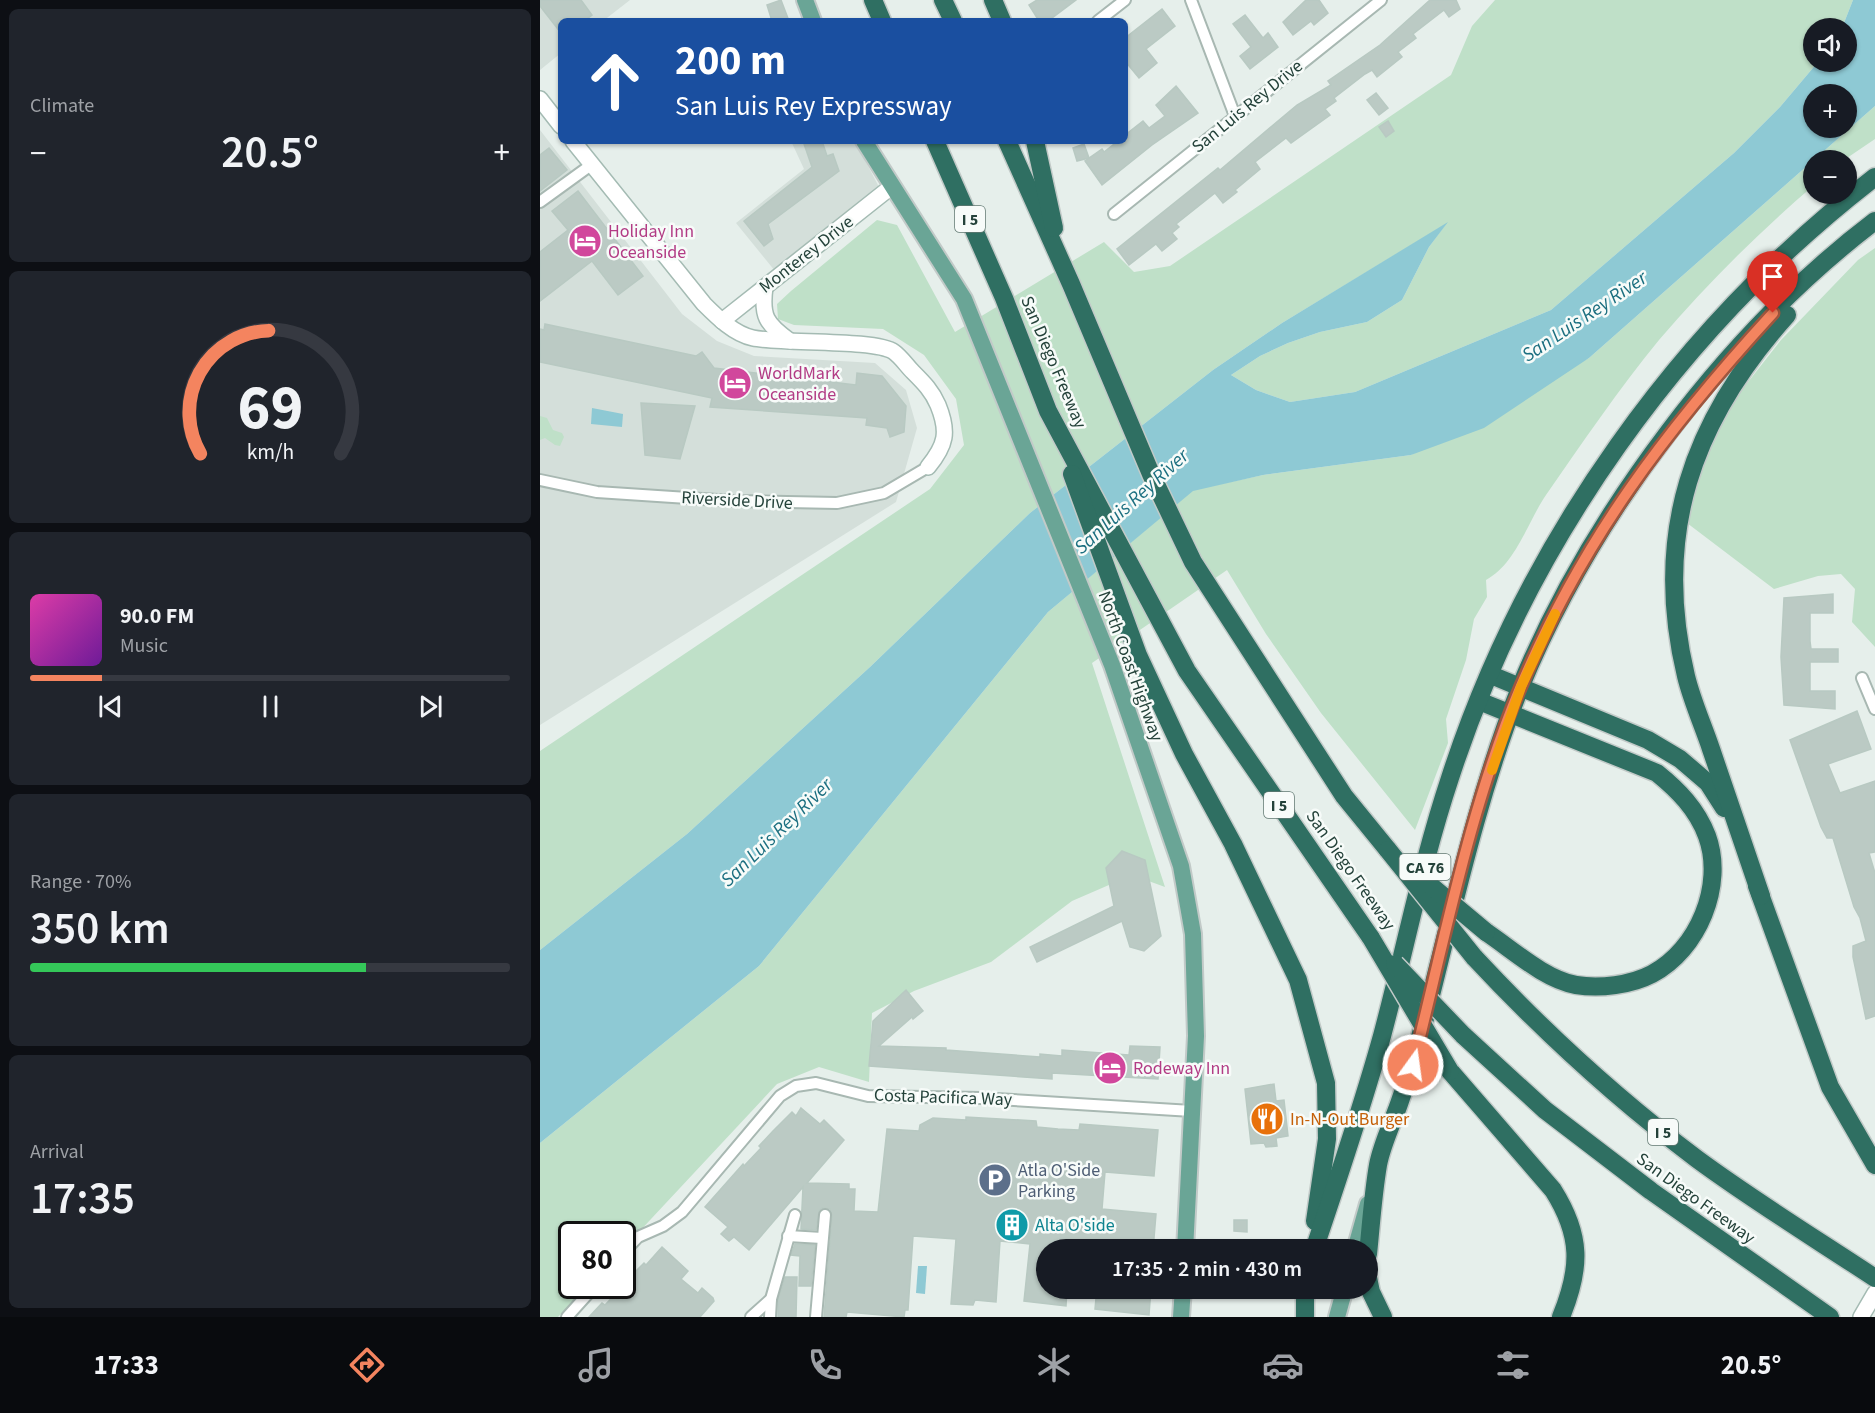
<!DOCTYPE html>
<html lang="en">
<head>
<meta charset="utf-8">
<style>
	:root { --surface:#171b24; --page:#20242c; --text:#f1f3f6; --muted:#9ea1a6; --line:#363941; --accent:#f4845f }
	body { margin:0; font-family:"Source Sans 3",sans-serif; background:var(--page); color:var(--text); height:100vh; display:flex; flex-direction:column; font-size:22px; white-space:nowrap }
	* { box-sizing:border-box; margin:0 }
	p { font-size:20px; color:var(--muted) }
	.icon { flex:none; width:33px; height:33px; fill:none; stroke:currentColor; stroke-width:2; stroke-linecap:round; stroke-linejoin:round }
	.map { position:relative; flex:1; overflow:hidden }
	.panel { display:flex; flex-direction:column; gap:9px; padding:9px; background:#0d0f14; width:540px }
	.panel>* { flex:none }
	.hud { position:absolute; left:18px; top:18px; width:570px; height:126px; border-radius:9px; box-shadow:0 2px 4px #0004; background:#1a4fa0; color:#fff; overflow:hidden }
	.tools { position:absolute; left:1263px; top:18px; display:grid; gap:12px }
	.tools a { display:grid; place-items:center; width:54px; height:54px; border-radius:50%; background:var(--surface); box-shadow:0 2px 4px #0004; font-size:30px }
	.speed { position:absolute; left:18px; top:1221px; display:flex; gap:12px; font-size:30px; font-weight:700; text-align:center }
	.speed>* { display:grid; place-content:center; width:78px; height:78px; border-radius:50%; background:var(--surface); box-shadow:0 2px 4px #0004; line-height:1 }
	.speed .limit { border:3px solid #111; border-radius:9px; background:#fff; color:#111 }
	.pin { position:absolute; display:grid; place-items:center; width:51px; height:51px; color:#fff; margin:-62px -26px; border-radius:50% 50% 50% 0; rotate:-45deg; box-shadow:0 0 6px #0007 }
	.pin .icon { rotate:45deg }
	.me { position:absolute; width:66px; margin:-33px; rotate:14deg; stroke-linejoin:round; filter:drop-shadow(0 0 4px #0008) }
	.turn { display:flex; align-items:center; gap:21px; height:126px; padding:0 18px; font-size:27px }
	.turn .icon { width:78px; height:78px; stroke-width:2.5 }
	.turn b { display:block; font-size:42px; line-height:51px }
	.big { font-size:45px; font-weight:600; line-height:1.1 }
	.panel .card { flex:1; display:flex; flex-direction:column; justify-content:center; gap:9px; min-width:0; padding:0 21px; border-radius:9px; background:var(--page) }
	.panel .dial { align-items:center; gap:0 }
	.dial svg { height:156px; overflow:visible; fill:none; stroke:var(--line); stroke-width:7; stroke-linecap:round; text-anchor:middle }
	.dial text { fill:var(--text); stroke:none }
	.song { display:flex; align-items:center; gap:18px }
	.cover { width:72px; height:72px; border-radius:9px; background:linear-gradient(135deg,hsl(320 70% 55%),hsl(280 70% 35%)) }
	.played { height:6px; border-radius:3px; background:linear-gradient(90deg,var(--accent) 15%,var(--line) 15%) }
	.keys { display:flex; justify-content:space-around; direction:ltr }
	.heat { display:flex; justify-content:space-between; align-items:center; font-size:33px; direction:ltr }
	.charge { height:9px; border-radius:4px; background:linear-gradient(90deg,#34c759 70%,var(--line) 0) }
	.trip { position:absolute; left:496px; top:1239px; width:342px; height:60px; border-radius:30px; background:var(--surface); box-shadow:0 2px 4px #0004; font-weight:600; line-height:60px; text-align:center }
	.tab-bar { display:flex; height:96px; justify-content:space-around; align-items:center; background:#090b0e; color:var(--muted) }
	.tab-bar .icon { width:42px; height:42px }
	.tab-bar .on { color:var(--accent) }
	.tab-bar b { font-size:27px; color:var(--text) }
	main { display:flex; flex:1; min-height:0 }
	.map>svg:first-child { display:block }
	.built { fill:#d4dfda }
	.green { fill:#bfe0c8 }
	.water { fill:#8ec9d4; fill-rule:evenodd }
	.building { fill:#bbcac4; stroke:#b8c9c2; stroke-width:1.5 }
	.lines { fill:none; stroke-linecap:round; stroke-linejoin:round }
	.street-casing { stroke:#a8b8b2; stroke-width:14 }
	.secondary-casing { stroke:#a4bbb3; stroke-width:18 }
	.primary-casing { stroke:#c2cac8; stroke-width:20 }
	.highway-casing { stroke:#c2cac8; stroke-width:21 }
	.street { stroke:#fff; stroke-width:10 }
	.secondary { stroke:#fff; stroke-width:15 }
	.primary { stroke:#6aa596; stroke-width:16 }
	.highway { stroke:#2f6f62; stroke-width:18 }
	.highway-bridge-casing { stroke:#c2cac8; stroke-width:21; stroke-linecap:butt }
	.highway-bridge { stroke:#2f6f62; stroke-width:18 }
	.route-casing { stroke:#9f563e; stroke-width:15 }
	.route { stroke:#f4845f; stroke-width:10 }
	.slow { stroke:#f59e0b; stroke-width:10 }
	.labels { text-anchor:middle; stroke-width:5; stroke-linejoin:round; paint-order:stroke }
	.shield { fill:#f7fbf9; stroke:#637a73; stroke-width:1.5 }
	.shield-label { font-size:16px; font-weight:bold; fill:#24423a }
	.street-label { font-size:18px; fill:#24423a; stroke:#f7fbf9 }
	.hotel-label { font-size:18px; fill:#b23c85; stroke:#f7fbf9; text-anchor:start }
	.food-label { font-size:18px; fill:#c56008; stroke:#f7fbf9; text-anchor:start }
	.service-label { font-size:18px; fill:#4e5e75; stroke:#f7fbf9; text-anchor:start }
	.culture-label { font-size:18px; fill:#0d838f; stroke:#f7fbf9; text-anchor:start }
	.water-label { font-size:20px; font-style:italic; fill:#1c6f80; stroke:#f7fbf9 }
</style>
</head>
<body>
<main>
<section class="panel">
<div class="card"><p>Climate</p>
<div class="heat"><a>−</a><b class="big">20.5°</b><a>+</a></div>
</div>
<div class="card dial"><svg viewBox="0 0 100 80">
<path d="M14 69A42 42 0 1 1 86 69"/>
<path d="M14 69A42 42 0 0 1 49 6" stroke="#f4845f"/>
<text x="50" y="56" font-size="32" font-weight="700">69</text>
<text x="50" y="72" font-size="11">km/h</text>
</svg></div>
<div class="card">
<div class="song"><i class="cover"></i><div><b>90.0 FM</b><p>Music</p></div></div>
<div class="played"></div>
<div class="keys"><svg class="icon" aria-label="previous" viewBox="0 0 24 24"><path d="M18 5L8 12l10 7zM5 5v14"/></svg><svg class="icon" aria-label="pause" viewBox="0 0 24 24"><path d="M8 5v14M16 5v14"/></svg><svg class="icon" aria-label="next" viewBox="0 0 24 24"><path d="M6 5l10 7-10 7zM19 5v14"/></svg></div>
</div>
<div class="card"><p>Range · 70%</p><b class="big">350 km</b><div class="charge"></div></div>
<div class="card"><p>Arrival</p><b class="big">17:35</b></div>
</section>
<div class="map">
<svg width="1335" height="1317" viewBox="0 0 1335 1317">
	<rect width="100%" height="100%" fill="#e6efeb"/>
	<g class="built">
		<polygon points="0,0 90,0 63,21 21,21 21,53 0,70"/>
		<polygon points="0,130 142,314 177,341 214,356 335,363 366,390 377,428 356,502 0,725"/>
		<polygon points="251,141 315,141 340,189 235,271 196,223 264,169"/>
	</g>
	<g class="green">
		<polygon points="955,0 1313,0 1302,28 1274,28 1274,62 1278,62 1240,107 1194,153 1011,310 815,392 750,402 716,390 691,375 720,356 748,343 780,332 827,322 862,300 889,247 906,224 742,323 673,370 490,513 330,667 147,834 0,950 0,751 390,489 424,445 416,399 384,355 343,329 254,325 238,319 237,304 251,291 337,220 357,225 415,332 564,242 594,272 630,266 911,75 932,26"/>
		<path d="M1335,106V139L1304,160H1274L1273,186C1218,233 1166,285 1119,340C1079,389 1042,443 1006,495C988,521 976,564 946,580L947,597L934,619L926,660L906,719L908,743L875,830L781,713L726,634L687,570L552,663L625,887L592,875L532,901L451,962L374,991L332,1013L329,1082L279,1067L237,1084L83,1249L82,1234H32V1286H48L18,1317H0V1143L219,966L508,612L653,490L723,475L871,455L1049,358Z"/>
		<polygon points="1335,248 1335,647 1312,622 1315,589 1301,574 1278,576 1234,589 1147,523 1153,492 1179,419 1241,340 1318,260"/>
		<polygon points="0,416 7,418 13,430 22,433 24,437 20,446 15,445 5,438 0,440"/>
	</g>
	<g class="water">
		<path d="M1313,0H1335V106L1049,358L944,428L871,455L723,475L653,491L508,612L219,966L0,1143V950L147,834L330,667L490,513L673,370L742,323L908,222L889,247L862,300L827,322L780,332L748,343L720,356L691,375L716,390L750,402L815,392L1011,310L1194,153L1240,107L1278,62H1306V28H1302ZM1274,94H1306V128H1274Z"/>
		<polygon points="52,408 83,414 82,427 51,424"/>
		<polygon points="378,1266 387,1266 385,1294 376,1293"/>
	</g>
	<g class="building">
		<polygon points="0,0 41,0 52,15 44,21 21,21 21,33 0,6"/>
		<polygon points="241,0 249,21 232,21 227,5"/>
		<polygon points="497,0 536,0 508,21 499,21 489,5"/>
		<polygon points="766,0 779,0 788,13 774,25 771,21 753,35 743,22"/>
		<polygon points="890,0 916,0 920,9 909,17 904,10 873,34 876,38 858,52 862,57 837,77 832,70 825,74 794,98 796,101 785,109 790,115 751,143 746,138 715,162 720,169 695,190 697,192 683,203 675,193 636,224 639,227 632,233 637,239 622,251 616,244 589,265 577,249 678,168 680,170 757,105 791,85 788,81 840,45"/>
		<polygon points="622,9 635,26 606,49 617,63 599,78 585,61 585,38"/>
		<polygon points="705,15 723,38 728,33 738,47 710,69 700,56 711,47 693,24"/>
		<polygon points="636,86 658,113 612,145 562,185 545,161 562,149 564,152 578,141 585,141 585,135 603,121 609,128 625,116 616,105"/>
		<polygon points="836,93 848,108 839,115 827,100"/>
		<polygon points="848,121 854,131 846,137 839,127"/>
		<polygon points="263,141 282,141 287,156 293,154 299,171 228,224 233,239 224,246 204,221 272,167"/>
		<polygon points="544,144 549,158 537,161 533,148"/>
		<polygon points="9,148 27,170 0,191 0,155"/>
		<polygon points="38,191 103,276 78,295 52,261 0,301 0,252 28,230 12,211"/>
		<polygon points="5,324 156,356 162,352 174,368 316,385 317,373 342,376 366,406 364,432 350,437 347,428 326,425 327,418 170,407 172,398 0,362 0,329 4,330"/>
		<polygon points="101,403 155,406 140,459 105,455"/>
		<polygon points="1293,594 1293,613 1270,613 1270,641 1271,649 1298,649 1298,662 1270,662 1270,691 1295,691 1295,709 1244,705 1241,657 1244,598"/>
		<polygon points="1317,711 1331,749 1288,764 1300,793 1335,781 1335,852 1329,853 1335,873 1335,1016 1326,1019 1313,957 1313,946 1326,941 1320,918 1314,907 1293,838 1287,838 1281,827 1250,740"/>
		<polygon points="582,851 605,860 621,936 604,951 590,947 582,921 497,962 490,947 574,906 566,868"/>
		<polygon points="366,990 383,1011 373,1019 372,1017 339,1046 406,1048 406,1050 500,1057 500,1054 522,1056 522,1050 589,1055 590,1046 620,1047 618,1079 512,1073 512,1079 329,1066 333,1021"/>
		<polygon points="734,1084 736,1101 744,1100 748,1136 736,1138 737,1146 726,1147 724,1143 711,1144 705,1089"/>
		<polygon points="261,1108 280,1124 284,1120 304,1140 267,1183 309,1184 309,1189 315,1189 314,1211 338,1212 347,1129 379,1131 380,1125 393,1118 426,1120 426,1117 496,1121 497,1127 518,1129 539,1130 540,1124 618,1130 614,1176 565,1172 562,1209 616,1214 613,1250 507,1250 507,1288 527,1288 526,1306 484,1301 490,1244 460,1241 456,1302 435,1300 433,1305 411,1304 416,1239 373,1236 368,1310 365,1310 364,1317 307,1312 306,1317 284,1317 292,1216 290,1209 282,1208 279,1211 276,1230 261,1229 263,1187 209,1250 194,1237 189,1241 181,1234 188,1227 165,1207 203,1164 204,1166 221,1148 219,1146 233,1131 252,1112 256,1116"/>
		<polygon points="694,1220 707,1220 707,1232 694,1231"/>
		<polygon points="255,1244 275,1245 271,1286 259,1286 260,1256 251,1255"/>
		<polygon points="122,1247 148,1271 141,1279 158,1293 162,1288 173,1298 174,1301 160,1317 49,1317 62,1303 65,1305 83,1286 82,1280 92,1269 95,1272 104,1263 106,1265"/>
		<polygon points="245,1277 257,1277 256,1317 238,1317 238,1300"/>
		<polygon points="557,1288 611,1288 609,1315 555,1309"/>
	</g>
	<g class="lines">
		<defs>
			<g id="street">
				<polyline points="651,0 695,116"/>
				<polyline points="558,21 585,0"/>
				<polyline points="0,202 51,165"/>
				<polyline points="574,214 841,0"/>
				<polyline points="0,480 57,492 193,501 297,503 344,493 388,467"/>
				<polyline points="1322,678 1335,709"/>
				<polyline points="248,1236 282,1238"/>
				<polyline points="82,1254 98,1237 123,1226 142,1212 240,1096 256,1086 276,1083 328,1096 440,1098 652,1111"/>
				<polyline points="27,1317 55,1286"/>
				<polyline points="211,1317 231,1299 255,1215"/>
				<polyline points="230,1317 231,1299"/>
				<polyline points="276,1317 285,1215"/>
			</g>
			<g id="secondary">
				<polyline points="0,99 21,126"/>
				<path d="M33,141L164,304C177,317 194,334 213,338C243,344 336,339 354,352C361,357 367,366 373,372C384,383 392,391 398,405C409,432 406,445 388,467"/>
				<path d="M225,287C221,316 226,324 250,341"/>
				<polyline points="182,321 351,187"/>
				<polyline points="1321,1317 1335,1293"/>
			</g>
			<g id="primary">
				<polyline points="265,0 273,21"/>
				<polyline points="324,141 424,299 572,665 641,866 653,934 656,1036 645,1250"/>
				<polyline points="815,1250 828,1204"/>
				<polyline points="641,1317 643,1288"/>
				<polyline points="797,1317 805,1288"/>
			</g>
			<g id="highway">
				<polyline points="333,0 342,21"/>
				<polyline points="403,0 413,21"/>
				<polyline points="453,0 462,21"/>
				<polyline points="395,141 464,298 508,411 647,671 831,938"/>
				<polyline points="467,141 531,284 611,474 653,562 804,796 848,850"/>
				<polyline points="495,141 514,228"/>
				<polyline points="532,474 598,655 644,754 693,844 758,980 786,1083 787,1139 775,1221"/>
				<polyline points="951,675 1108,740 1140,759 1168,783 1184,808"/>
				<path d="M939,701L1117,773C1138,790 1157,809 1167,836C1185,885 1158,950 1112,974C1091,985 1060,989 1036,985C1004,979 973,950 946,932"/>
				<polyline points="1217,886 1290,1087 1335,1165"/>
				<path d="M1221,896C1204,847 1188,798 1171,749C1163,725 1152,701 1146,676C1112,534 1152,421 1247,315"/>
				<path d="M934,957C1002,1030 1077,1099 1157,1159C1214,1201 1276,1239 1335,1278"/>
				<polyline points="923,1035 1005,1110 1111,1191 1290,1317"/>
				<path d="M910,1071L1013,1190C1042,1236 1041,1268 1021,1317"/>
				<path d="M774,1250C798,1179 822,1108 842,1036C865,950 882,862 910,778C986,543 1140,327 1335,177"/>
				<path d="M828,1254C831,1225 833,1194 838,1165C842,1143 854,1120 861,1098C872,1068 880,1038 888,1007C915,900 939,791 980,688C1050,517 1187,333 1335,221"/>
				<polyline points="828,1278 831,1292 843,1317"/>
				<polyline points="765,1288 765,1317"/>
			</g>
		</defs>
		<use href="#street" class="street-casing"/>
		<use href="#secondary" class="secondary-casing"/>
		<use href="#primary" class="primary-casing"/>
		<use href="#highway" class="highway-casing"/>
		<use href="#street" class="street"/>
		<use href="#secondary" class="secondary"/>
		<use href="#primary" class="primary"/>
		<use href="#highway" class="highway"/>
		<defs>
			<g id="highway-bridge">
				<polyline points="848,850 934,957"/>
				<polyline points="879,876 946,932"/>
				<polyline points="831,938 910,1071"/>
				<polyline points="855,964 923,1035"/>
			</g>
		</defs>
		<use href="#highway-bridge" class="highway-bridge-casing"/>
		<use href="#highway-bridge" class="highway-bridge"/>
	</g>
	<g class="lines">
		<defs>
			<path id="route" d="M873,1065C905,938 930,806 981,686C1043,539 1126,430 1233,313"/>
		</defs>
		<use href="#route" class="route-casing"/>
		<use href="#route" class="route"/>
		<polyline class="slow" points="952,770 981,687 1015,614"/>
	</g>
	<defs>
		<symbol id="hotel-disc" viewBox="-11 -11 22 22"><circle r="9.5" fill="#d1479c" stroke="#f7fbf9"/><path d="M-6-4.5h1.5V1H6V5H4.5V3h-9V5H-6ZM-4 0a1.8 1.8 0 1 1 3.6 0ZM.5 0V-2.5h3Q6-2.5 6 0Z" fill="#fff"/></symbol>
		<symbol id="restaurant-disc" viewBox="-11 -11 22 22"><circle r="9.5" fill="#e8710a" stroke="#f7fbf9"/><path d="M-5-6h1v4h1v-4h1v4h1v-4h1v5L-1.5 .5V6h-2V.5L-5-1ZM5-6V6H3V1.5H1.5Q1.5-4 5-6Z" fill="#fff"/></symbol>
		<symbol id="parking-disc" viewBox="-11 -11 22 22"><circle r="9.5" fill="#5c6f8a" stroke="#f7fbf9"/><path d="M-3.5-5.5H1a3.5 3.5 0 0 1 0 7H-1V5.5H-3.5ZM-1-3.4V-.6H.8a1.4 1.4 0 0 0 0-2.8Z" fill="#fff"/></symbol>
		<symbol id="building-disc" viewBox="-11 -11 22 22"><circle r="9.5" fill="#0f9aa8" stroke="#f7fbf9"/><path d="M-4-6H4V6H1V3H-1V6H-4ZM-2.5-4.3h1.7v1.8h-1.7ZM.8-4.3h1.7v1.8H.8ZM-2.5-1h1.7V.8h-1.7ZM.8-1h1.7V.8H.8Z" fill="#fff"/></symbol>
	</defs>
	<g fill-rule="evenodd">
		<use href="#hotel-disc" x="26" y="222" width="38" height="38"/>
		<use href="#hotel-disc" x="176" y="364" width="38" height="38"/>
		<use href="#hotel-disc" x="551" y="1049" width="38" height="38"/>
		<use href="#restaurant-disc" x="708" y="1100" width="38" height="38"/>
		<use href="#parking-disc" x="436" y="1161" width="38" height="38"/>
		<use href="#building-disc" x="453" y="1206" width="38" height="38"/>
	</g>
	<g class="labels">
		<g class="shield">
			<rect x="415" y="206" width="30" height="26" rx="4.5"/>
			<rect x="724" y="792" width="30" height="26" rx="4.5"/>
			<rect x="859.5" y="854" width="51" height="26" rx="4.5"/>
			<rect x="1108" y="1119" width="30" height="26" rx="4.5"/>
		</g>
		<g class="shield-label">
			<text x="430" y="225">I 5</text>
			<text x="739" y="811">I 5</text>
			<text x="885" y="873">CA 76</text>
			<text x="1123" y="1138">I 5</text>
		</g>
		<g class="street-label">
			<text transform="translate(707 106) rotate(-39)" y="6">San Luis Rey Drive</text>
			<text transform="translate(266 254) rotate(-38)" y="6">Monterey Drive</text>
			<text transform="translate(514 362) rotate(67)" y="6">San Diego Freeway</text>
			<text transform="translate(197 500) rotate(3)" y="6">Riverside Drive</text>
			<text transform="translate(591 666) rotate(70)" y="6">North Coast Highway</text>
			<text transform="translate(811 870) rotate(55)" y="6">San Diego Freeway</text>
			<text transform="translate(403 1097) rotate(2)" y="6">Costa Pacifica Way</text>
			<text transform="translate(1156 1198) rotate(36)" y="6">San Diego Freeway</text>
		</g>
		<g class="hotel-label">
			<text x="68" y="237">Holiday Inn<tspan x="68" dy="21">Oceanside</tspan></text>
			<text x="218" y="379">WorldMark<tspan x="218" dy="21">Oceanside</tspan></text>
			<text x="593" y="1074">Rodeway Inn</text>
		</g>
		<g class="food-label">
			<text x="750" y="1125">In-N-Out Burger</text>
		</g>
		<g class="service-label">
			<text x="478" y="1176">Atla O'Side<tspan x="478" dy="21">Parking</tspan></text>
		</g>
		<g class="culture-label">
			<text x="495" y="1231">Alta O'side</text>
		</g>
		<g class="water-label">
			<text transform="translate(1044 316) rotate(-34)" y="7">San Luis Rey River</text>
			<text transform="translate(591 501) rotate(-42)" y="7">San Luis Rey River</text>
			<text transform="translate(236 832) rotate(-44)" y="7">San Luis Rey River</text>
		</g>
	</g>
</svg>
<div class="tools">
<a><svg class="icon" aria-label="sound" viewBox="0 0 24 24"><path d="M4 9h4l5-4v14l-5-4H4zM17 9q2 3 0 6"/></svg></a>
<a>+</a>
<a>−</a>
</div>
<div class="speed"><div class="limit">80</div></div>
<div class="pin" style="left:1233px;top:313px;background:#d93025"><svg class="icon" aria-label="arrive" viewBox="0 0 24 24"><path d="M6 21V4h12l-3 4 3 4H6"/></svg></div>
<svg class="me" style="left:873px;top:1065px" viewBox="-20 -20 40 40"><circle r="17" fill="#f4845f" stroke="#fff" stroke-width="3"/><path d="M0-11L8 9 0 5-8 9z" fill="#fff"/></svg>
<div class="trip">17:35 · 2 min · 430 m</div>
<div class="hud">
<div class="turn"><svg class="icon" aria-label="ahead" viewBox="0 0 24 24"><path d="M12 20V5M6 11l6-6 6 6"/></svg><div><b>200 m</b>San Luis Rey Expressway</div></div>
</div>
</div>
</main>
<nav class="tab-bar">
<b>17:33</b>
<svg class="icon on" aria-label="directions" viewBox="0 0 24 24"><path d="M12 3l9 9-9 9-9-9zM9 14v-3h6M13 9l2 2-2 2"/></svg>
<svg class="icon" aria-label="music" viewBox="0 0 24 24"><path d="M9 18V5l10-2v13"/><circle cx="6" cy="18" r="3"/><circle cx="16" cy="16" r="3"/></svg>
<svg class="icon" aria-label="phone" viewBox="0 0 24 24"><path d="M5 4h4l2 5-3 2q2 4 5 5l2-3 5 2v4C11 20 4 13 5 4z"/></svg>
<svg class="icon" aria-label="climate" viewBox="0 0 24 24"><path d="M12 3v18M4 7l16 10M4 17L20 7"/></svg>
<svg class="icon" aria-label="car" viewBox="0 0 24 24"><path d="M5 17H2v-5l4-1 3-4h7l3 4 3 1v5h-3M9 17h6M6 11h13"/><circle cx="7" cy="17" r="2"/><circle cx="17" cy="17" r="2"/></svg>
<svg class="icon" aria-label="filters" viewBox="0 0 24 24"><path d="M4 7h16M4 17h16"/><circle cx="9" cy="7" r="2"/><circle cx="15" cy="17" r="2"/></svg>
<b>20.5°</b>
</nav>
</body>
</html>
